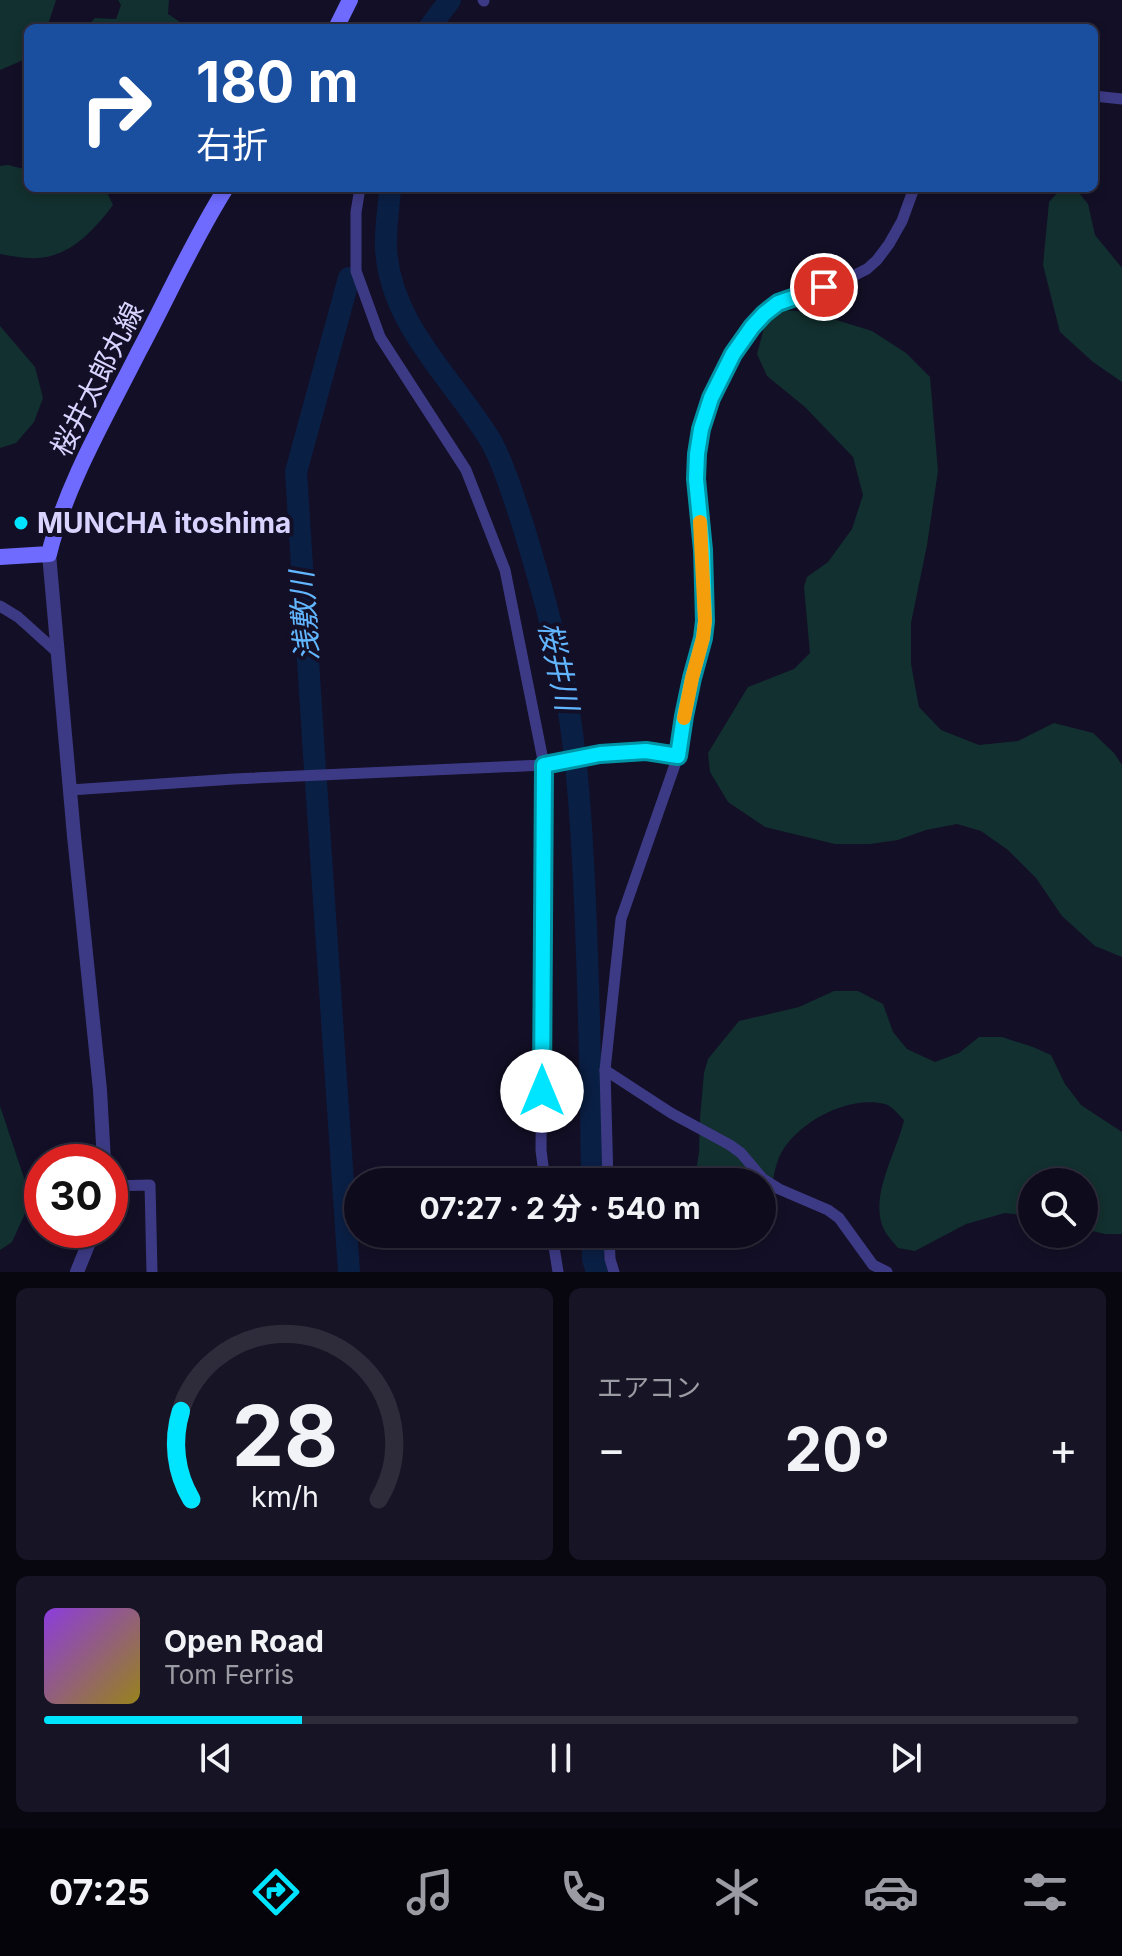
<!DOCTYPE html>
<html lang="ja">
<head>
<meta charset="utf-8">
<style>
	:root { --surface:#0e0b1c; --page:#171425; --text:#f1f3f6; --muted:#9b9ba3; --line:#2e2b3b; --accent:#00e5ff }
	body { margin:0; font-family:Inter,"Noto Sans JP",sans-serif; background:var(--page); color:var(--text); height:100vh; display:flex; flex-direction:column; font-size:30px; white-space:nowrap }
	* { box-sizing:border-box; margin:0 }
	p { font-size:26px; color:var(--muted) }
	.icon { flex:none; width:44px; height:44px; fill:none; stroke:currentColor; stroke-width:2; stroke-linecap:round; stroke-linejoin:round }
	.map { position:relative; height:1272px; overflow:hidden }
	.side { display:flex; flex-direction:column; gap:16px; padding:16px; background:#08060f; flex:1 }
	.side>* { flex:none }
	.banner { position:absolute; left:24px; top:24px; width:1074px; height:168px; border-radius:12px; box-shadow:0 4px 12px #0003,0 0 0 2px var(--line); background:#1a4fa0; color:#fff; overflow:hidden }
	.tools { position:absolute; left:1018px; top:1168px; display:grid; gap:16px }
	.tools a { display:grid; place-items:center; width:80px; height:80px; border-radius:50%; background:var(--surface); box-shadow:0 4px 12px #0003,0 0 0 2px var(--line); font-size:40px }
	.speed { position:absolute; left:24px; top:1144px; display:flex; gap:16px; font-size:40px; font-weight:700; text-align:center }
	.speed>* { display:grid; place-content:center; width:104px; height:104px; border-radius:50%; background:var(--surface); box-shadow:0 4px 12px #0003,0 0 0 2px var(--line); line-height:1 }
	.speed .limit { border:12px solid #d22; background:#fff; color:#111 }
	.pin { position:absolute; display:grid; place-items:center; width:68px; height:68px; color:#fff; margin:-34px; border:4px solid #fff; border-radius:50%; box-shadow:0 2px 8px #0007 }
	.me { position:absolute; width:88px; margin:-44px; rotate:0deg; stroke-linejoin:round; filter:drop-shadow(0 0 6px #0008) }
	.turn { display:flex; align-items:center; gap:28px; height:168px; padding:0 40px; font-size:36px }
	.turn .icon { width:104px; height:104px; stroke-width:2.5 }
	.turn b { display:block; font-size:56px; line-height:68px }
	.big { font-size:60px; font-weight:700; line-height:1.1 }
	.side .tile { flex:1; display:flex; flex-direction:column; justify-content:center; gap:12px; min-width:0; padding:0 28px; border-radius:12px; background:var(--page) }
	.side .dial { align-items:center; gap:0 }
	.dial svg { height:208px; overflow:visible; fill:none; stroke:var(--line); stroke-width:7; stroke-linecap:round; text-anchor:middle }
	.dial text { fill:var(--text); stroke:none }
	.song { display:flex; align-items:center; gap:24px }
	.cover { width:96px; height:96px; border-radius:12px; background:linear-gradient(135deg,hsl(270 70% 55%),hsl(50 70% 35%)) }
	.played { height:8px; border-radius:4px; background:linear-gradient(90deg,var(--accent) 25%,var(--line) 25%) }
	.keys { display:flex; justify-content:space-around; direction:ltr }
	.heat { display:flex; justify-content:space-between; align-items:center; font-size:44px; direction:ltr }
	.side .tiles { flex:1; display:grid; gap:16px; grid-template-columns:1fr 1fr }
	.tile:last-child { grid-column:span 2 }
	.trip { position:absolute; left:344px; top:1168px; width:432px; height:80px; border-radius:40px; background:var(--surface); box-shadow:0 4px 12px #0003,0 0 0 2px var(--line); font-weight:700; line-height:80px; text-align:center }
	.dock { display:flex; height:128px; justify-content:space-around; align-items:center; background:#06040b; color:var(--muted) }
	.dock .icon { width:56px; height:56px }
	.dock .current { color:var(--accent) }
	.dock b { font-size:36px; color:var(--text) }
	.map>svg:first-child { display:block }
	.green { fill:#12302f }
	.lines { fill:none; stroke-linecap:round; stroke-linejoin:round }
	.river { stroke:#0a1f44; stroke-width:22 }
	.minor { stroke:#3d3a85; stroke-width:11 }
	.tertiary { stroke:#3d3a85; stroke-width:14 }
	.secondary { stroke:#6f6bff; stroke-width:16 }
	.route-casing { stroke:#0095a6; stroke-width:20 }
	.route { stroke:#00e5ff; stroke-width:14 }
	.slow { stroke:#f59e0b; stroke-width:14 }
	.poi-dot { fill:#00e5ff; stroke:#130f26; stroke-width:3 }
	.labels { text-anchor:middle; stroke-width:8; stroke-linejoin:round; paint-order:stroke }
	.street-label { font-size:28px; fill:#d9d4ff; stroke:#130f26 }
	.poi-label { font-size:28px; font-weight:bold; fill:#d9d4ff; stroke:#130f26; text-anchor:start }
	.water-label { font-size:30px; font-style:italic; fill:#62b6ff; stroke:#130f26 }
</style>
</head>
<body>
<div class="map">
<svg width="1122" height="1272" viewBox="0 0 1122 1272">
	<rect width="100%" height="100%" fill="#130f26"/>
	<g class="green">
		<polygon points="0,0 56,0 47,28 28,28 28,58 0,70"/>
		<polygon points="118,0 169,0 168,14 189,28 89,28 89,24 95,18 116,19 121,5"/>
		<path d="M8,165L28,170V188H105L113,205C94,230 71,256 38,258C26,259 12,256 0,254V166Z"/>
		<polygon points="1075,188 1088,204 1095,235 1122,268 1122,382 1093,362 1060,332 1043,265 1049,202 1060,190"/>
		<polygon points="780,310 811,312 872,331 906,353 930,377 938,471 927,545 911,623 911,664 919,707 941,730 979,745 1018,741 1054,723 1093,733 1114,753 1122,765 1122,957 1095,946 1062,916 1036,878 1008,850 981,831 957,824 926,830 898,840 870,844 835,844 765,827 728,802 710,772 708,753 748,687 794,669 810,653 804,587 807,577 828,562 852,529 863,495 853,457 805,407 767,376 757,354 767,317"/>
		<polygon points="0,326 35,367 43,398 34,422 16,443 0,448"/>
		<path d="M834,991H858L883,1004L893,1032L907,1049L935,1062L959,1053L979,1037H1002L1033,1047L1051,1055L1065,1084L1081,1105L1122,1132V1234H1105L1084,1229V1182H1032V1216L1005,1213L966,1224L915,1251L898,1248C894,1243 889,1238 886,1233C866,1200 897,1153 904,1120C899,1115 892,1106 885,1104C847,1094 788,1126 777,1163C770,1184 774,1203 762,1223V1182H694L699,1153L700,1118L704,1073L708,1059L739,1021L799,1007Z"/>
		<polygon points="0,1106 25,1181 27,1209 12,1242 0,1250"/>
	</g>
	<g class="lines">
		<g class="river">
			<polyline points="429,28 450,0"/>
			<path d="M390,188C389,208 385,229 386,248C390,326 455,380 492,443C505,467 513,496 522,522C532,555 542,588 550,621C575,713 581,808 585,903C589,996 591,1089 592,1182"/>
			<polyline points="315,770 296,472 349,278"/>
			<polyline points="316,782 349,1272"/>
			<polyline points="593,1234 593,1259 597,1272"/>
		</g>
		<g class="minor">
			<polyline points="483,0 484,1"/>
			<polyline points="1094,96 1122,99"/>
			<polyline points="360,188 356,212 356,271 380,337 466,470 505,570 544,765 541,1150 545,1182"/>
			<polyline points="0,606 18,617 58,653"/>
			<polyline points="70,790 234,779 544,765 600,754 646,751 678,756"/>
			<polyline points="605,1070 671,1113 730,1145 741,1153 763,1179 779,1189 828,1210 839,1218 873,1265 887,1272"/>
			<polyline points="608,1182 605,1070 621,919 678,756 684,716 692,678 703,638 705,621 703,550 696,479 697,454 701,429 711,398 733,354 752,327 764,314 778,303 847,279 867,269 877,260 889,244 902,221 914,188"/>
			<polyline points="110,1186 150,1185 152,1272"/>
			<polyline points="552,1234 558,1272"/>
			<polyline points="609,1234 610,1259 614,1272"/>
		</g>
		<g class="tertiary">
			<polyline points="49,554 74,836 100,1090 104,1162"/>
			<polyline points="77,1272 94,1230"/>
		</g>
		<g class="secondary">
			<polyline points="336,28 350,0"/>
			<path d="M0,557L49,554C66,484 107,415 139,351C168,297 193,240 226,188"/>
		</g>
	</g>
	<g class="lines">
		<defs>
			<polyline id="route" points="542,1091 544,765 600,754 646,751 678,756 684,716 692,678 703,638 705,621 703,550 696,479 697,454 701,429 711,398 733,354 752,327 764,314 778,303 824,287"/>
		</defs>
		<use href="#route" class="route-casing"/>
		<use href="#route" class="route"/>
		<polyline class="slow" points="684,718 692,678 703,638 705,621 700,522"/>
	</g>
	<circle class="poi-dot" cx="21" cy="523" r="8"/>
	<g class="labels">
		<g class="street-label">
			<text transform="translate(97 379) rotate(-63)" y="10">桜井太郎丸線</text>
		</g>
		<g class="poi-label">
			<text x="37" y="533">MUNCHA itoshima</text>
		</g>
		<g class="water-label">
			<text transform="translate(305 616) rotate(-94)" y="10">浅敷川</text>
			<text transform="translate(558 666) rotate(78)" y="10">桜井川</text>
		</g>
	</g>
</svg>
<div class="tools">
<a><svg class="icon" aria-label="search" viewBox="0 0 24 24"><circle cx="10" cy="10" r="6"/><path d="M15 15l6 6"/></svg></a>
</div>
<div class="speed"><div class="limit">30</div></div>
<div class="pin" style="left:824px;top:287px;background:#d93025"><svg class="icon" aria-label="arrive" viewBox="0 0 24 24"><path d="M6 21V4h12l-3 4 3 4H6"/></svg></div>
<svg class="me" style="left:542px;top:1091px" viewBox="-20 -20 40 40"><circle r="19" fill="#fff"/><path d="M0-13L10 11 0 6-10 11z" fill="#00e5ff"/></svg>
<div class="trip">07:27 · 2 分 · 540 m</div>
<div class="banner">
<div class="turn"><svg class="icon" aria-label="right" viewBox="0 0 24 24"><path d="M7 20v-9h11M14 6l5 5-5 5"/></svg><div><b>180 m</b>右折</div></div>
</div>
</div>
<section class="side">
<div class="tiles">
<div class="tile dial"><svg viewBox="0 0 100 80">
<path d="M14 69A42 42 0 1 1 86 69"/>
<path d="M14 69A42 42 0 0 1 10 35" stroke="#00e5ff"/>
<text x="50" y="56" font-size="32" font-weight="700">28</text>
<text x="50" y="72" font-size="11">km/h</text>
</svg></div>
<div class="tile"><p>エアコン</p>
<div class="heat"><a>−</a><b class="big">20°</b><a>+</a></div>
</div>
<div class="tile">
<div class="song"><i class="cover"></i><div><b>Open Road</b><p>Tom Ferris</p></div></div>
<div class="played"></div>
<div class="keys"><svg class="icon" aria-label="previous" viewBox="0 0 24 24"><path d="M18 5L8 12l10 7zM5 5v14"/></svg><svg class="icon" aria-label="pause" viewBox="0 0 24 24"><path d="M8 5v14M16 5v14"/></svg><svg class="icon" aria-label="next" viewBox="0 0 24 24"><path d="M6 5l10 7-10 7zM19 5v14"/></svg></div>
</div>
</div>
</section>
<nav class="dock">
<b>07:25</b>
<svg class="icon current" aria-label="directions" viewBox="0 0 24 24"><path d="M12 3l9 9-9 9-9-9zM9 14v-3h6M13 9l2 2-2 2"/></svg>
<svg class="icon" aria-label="music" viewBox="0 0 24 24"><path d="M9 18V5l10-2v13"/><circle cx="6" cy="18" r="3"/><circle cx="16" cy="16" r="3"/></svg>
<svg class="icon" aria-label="phone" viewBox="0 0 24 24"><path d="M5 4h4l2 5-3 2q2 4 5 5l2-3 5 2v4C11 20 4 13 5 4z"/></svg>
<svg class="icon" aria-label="climate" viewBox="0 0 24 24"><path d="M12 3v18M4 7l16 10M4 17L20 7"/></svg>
<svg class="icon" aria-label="car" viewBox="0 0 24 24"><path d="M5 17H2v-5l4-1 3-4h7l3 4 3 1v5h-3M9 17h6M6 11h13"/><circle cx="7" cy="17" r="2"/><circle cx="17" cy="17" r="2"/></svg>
<svg class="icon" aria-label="filters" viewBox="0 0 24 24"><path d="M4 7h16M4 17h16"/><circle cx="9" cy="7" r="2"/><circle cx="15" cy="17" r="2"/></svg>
</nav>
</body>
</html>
